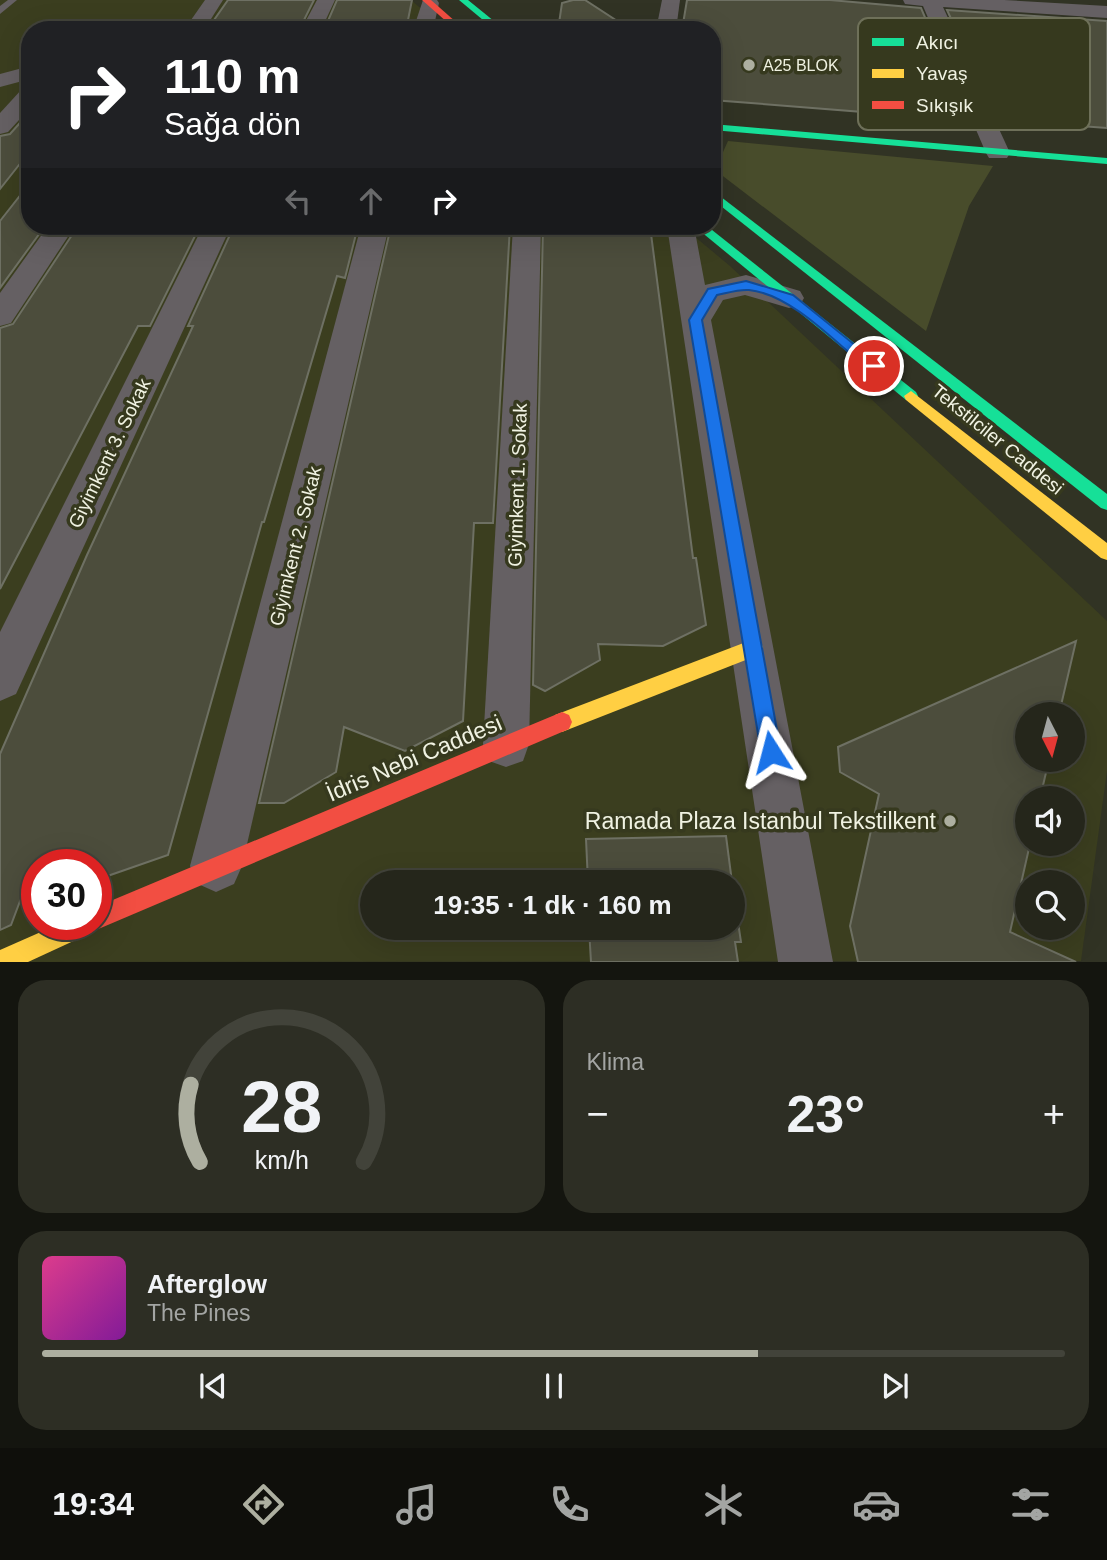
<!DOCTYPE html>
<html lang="tr">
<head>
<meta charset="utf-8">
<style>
	:root { --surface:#25261b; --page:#2d2e24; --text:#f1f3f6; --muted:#a3a5a3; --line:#42433a; --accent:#adafa0 }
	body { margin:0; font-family:Helvetica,sans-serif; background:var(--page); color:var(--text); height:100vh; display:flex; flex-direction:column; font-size:26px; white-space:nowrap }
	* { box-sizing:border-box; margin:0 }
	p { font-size:23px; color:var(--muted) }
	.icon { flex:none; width:38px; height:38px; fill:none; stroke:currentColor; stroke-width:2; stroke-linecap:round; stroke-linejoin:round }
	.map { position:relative; height:962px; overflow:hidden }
	.drawer { display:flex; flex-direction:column; gap:18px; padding:18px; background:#14150f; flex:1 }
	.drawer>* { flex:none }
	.hud { position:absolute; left:21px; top:21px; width:700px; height:214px; border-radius:28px; box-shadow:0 7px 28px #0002,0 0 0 2px var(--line); background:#202124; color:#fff; overflow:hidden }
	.needle { width:46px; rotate:174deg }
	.tools { position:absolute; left:1015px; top:702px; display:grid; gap:14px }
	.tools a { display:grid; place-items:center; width:70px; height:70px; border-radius:50%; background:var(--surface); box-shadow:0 7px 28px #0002,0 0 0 2px var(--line); font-size:35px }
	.speed { position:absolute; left:21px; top:849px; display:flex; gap:14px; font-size:35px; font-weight:700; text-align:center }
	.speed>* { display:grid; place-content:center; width:91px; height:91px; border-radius:50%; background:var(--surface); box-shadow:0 7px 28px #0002,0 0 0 2px var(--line); line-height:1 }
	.speed .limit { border:10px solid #d22; background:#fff; color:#111 }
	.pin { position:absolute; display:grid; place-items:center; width:60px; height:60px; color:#fff; margin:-30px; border:4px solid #fff; border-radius:50%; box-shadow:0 2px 7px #0007 }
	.me { position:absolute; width:77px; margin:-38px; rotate:351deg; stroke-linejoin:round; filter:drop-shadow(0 0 5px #0008) }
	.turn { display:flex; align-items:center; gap:24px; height:147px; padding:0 28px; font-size:32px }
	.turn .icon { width:91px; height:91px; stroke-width:2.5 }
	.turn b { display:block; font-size:49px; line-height:60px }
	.lanes { display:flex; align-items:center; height:66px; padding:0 28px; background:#0003; justify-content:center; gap:35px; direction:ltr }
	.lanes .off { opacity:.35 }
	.big { font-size:52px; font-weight:700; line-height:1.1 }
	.drawer .tile { flex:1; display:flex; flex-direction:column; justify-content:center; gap:10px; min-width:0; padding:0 24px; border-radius:28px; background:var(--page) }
	.drawer .dial { align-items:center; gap:0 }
	.dial svg { height:182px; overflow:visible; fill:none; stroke:var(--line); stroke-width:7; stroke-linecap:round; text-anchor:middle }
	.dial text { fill:var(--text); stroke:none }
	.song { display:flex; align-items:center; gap:21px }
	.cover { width:84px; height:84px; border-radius:10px; background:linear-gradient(135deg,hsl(330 70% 55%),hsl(290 70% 35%)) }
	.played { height:7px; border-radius:4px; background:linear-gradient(90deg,var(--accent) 70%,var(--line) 70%) }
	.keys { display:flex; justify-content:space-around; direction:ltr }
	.heat { display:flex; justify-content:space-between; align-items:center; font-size:38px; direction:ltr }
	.drawer .tiles { flex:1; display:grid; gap:18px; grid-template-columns:1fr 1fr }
	.tile:last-child { grid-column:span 2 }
	.trip { position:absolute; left:360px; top:870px; width:385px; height:70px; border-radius:35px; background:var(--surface); box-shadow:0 7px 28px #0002,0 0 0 2px var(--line); font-weight:700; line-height:70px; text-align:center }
	.dock { display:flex; height:112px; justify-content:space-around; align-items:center; background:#0f0f0b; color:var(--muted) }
	.dock .icon { width:49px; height:49px }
	.dock .selected { color:var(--accent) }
	.dock b { font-size:32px; color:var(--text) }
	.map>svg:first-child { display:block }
	.built { fill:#3b3e1f; fill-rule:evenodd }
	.green { fill:#484c2b }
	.building { fill:#4c4d3c; stroke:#6e7063; stroke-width:2 }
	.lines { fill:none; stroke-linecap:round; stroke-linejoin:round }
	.lane { fill:#656063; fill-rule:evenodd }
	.street { fill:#656063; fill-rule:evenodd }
	.fast { fill:#16e098; fill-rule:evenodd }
	.slow { fill:#ffcf43; fill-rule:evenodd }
	.jam { fill:#f24e42; fill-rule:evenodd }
	.route { fill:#1a73e8; stroke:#114b97; stroke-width:2 }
	.poi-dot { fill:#adafa0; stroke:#36391e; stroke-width:2.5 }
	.labels { text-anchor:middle; stroke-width:7; stroke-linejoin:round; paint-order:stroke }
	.far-poi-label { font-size:16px; fill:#f0f2e2; stroke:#36391e; text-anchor:start }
	.street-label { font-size:19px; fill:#f0f2e2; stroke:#36391e }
	.near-street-label { font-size:23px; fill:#f0f2e2; stroke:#36391e }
	.near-poi-label { font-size:23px; fill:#f0f2e2; stroke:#36391e; text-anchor:end }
	.key { fill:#36391e; stroke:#6e7059; stroke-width:2 }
	.key-label { font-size:19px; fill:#f0f2e2 }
</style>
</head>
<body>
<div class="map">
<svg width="1107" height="962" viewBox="0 0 1107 962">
	<rect width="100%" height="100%" fill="#313324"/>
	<path class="built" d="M0,0H411L446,30H30V226H682L730,266L1107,621V771L1081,961L0,962ZM1027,714H1073V760H1027ZM1027,798H1073V844H1027ZM37,864H96V924H37ZM373,882H733V928H373ZM1027,882H1073V928H1027Z"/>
	<polygon class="green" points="728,141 993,166 969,206 926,331 715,170"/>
	<g class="building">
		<polygon points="228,0 314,0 299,30 207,30"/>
		<polygon points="337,0 412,0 406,30 324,30"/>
		<polygon points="573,0 585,0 631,30 558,30 562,3"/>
		<polygon points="687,0 830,0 921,8 968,118 951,117 952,119 712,100 712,30 682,30"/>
		<polygon points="947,10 1107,21 1107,128 998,120"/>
		<polygon points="27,115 30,115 30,151 0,189 0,136 10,134"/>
		<polygon points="30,183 30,226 45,226 0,288 0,221"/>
		<polygon points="78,226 200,226 150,326 138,326 0,589 0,328 13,324"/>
		<polygon points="234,226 358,226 345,278 337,276 264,522 262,522 168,855 96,880 96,864 34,864 11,925 0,930 0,754 87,555 193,326 188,326"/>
		<polygon points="391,226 510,226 493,523 474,523 463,721 405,751 344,727 336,772 284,803 259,803"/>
		<polygon points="543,226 650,226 693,558 696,558 706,625 663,646 598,644 600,660 545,691 533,685"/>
		<polygon points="1076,641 1059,714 1027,714 1027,760 1049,760 1040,798 1027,798 1027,844 1030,844 1010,932 1076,962 858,962 850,926 879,794 840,772 838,747"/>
		<polygon points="726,836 732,882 588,882 586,839"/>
		<polygon points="733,888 741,942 735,942 738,962 591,962 589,928 733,928"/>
	</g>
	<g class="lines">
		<polygon class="lane" points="8,0 17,0 0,14 0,6"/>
		<g class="street">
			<polygon points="205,0 223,0 204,30 184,30"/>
			<polygon points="317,0 335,0 321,30 301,30"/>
			<polygon points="423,0 437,0 439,3 433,30 413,30"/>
			<polygon points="662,0 680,0 676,30 656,30"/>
			<polygon points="903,0 1004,0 1107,6 1107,18 943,7 1010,153 1007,158 989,158 986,153 923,6 905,4"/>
			<polygon points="30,66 30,79 0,87 0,74"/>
			<polygon points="30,87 30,108 8,132 0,134 0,113 22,89"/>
			<polygon points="48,226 75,226 11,323 0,326 0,293"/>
			<polygon points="203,226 231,226 16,694 0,701 0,632"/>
			<polygon points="361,226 389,226 242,866 234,884 216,892 198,884 190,866"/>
			<polygon points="513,226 541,226 529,744 523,761 506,767 489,761 483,744"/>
			<polygon points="667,226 694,226 705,285 746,275 800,291 804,298 800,305 789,308 745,295 723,300 711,320 833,962 778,962"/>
		</g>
		<g class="fast">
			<polygon points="459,0 468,0 505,30 495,30"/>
			<polygon points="712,124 1107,158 1107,164 712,130"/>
			<polygon points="712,190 1107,494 1107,510 1101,508 712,199"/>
			<polygon points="694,226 707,226 916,392 918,396 916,400 906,400"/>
		</g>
		<g class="slow">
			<polygon points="911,391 1107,543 1107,560 1101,558 906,400 904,396"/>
			<polygon points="754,639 761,642 763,648 761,654 562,732 555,729 552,722 555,715"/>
			<polygon points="96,923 96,924 93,932 28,962 0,962 0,950 59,924"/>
		</g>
		<g class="jam">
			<polygon points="422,0 431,0 465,30 456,30"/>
			<polygon points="562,712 569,715 572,722 569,729 96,930 88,927 87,924 96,924 96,907"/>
		</g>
	</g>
	<path class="route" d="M746,281L793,295L881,366L879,370H869C836,343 791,294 749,290C739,289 727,293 717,295L702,320L781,752L778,760L771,763L764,760L761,752L689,320L708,289Z"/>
	<g class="poi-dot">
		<circle cx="749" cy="65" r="7"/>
		<circle cx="950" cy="821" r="7"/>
	</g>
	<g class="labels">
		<g class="far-poi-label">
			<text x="763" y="71">A25 BLOK</text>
		</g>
		<g class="street-label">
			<text transform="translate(998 439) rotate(39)" y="7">Tekstilciler Caddesi</text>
			<text transform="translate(109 453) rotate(-64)" y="7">Giyimkent 3. Sokak</text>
			<text transform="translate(517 485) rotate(-88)" y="7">Giyimkent 1. Sokak</text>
			<text transform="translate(295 546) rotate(-76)" y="7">Giyimkent 2. Sokak</text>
		</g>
		<g class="near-street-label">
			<text transform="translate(414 758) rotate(-23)" y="8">İdris Nebi Caddesi</text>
		</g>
		<g class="near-poi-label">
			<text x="936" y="829">Ramada Plaza Istanbul Tekstilkent</text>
		</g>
	</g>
	<rect x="858" y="18" width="232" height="112" rx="10" class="key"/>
	<rect x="872" y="38" width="32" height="8" fill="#16e098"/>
	<rect x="872" y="69" width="32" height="9" fill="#ffcf43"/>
	<rect x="872" y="101" width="32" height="8" fill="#f24e42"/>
	<g class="key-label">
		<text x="916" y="49">Akıcı</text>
		<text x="916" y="80">Yavaş</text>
		<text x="916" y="112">Sıkışık</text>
	</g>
</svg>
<div class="tools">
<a><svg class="needle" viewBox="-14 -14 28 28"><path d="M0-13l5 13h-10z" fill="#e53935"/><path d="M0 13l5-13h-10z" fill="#a3a5a3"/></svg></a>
<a><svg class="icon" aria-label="sound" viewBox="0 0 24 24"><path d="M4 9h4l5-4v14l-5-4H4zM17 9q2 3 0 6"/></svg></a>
<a><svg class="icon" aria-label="search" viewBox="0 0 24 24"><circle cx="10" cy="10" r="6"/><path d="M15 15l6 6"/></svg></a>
</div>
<div class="speed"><div class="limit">30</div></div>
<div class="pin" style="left:874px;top:366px;background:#d93025"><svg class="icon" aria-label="arrive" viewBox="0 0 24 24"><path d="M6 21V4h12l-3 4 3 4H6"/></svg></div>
<svg class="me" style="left:771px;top:752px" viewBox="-20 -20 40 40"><path d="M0-17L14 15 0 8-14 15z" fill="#1a73e8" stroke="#fff" stroke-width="4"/></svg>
<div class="trip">19:35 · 1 dk · 160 m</div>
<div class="hud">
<div class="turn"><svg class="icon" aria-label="right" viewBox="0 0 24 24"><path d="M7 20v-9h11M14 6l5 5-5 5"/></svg><div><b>110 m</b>Sağa dön</div></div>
<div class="lanes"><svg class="icon off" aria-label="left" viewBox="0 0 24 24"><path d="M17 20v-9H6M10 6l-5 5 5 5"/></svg><svg class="icon off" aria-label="ahead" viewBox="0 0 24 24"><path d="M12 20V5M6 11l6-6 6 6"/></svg><svg class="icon" aria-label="right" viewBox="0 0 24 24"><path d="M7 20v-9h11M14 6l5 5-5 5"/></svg></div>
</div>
</div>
<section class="drawer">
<div class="tiles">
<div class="tile dial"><svg viewBox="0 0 100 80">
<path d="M14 69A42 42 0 1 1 86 69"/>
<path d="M14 69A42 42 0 0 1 10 35" stroke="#adafa0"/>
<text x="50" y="56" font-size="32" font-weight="700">28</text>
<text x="50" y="72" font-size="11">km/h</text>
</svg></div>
<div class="tile"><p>Klima</p>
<div class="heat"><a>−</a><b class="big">23°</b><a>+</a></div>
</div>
<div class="tile">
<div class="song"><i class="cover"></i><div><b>Afterglow</b><p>The Pines</p></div></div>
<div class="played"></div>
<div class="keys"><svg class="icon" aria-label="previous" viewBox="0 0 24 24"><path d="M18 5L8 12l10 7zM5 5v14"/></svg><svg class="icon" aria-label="pause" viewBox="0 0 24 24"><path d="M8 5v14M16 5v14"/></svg><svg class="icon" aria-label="next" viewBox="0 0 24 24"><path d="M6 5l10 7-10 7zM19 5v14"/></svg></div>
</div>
</div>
</section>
<nav class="dock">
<b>19:34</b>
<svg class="icon selected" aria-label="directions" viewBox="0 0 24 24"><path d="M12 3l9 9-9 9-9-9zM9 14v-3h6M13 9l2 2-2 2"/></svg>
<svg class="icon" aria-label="music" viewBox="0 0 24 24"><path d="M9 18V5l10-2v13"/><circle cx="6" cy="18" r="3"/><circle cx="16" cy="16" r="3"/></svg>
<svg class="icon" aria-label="phone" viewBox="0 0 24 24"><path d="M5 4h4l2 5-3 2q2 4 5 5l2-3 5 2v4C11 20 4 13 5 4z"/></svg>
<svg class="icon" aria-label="climate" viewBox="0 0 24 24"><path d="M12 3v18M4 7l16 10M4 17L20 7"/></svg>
<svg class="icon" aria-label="car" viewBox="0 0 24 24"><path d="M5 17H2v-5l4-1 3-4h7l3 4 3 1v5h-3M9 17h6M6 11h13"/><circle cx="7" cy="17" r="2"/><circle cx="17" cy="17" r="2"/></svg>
<svg class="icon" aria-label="filters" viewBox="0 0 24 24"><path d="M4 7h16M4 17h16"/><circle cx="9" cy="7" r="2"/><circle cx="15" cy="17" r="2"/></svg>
</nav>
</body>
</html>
